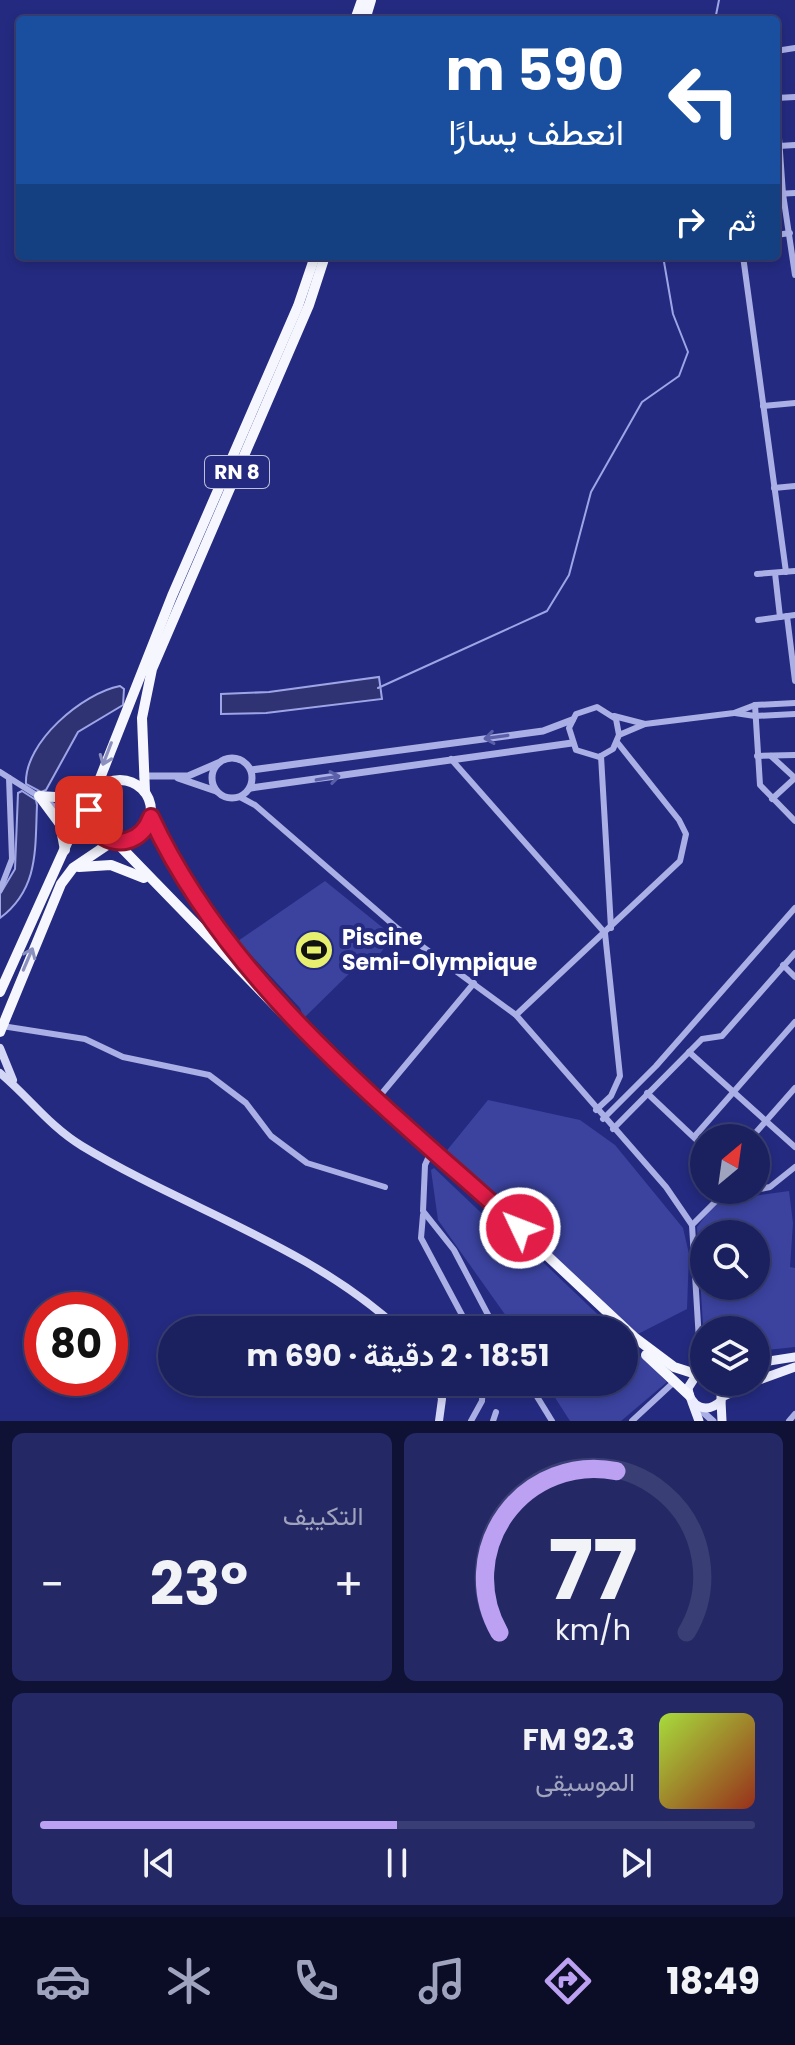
<!DOCTYPE html>
<html lang="ar">
<head>
<meta charset="utf-8">
<style>
	:root { --surface:#1b205f; --page:#242865; --text:#f1f3f6; --muted:#a0a3bd; --line:#393e74; --accent:#bca0f2 }
	body { margin:0; font-family:Poppins,Vazirmatn,sans-serif; background:var(--page); color:var(--text); direction:rtl; height:100vh; display:flex; flex-direction:column; font-size:30px; white-space:nowrap }
	* { box-sizing:border-box; margin:0 }
	p { font-size:26px; color:var(--muted) }
	.icon { flex:none; width:44px; height:44px; fill:none; stroke:currentColor; stroke-width:2; stroke-linecap:round; stroke-linejoin:round }
	.map { position:relative; height:1421px; overflow:hidden; direction:ltr }
	.panel { display:flex; flex-direction:column; gap:12px; padding:12px; background:#0f1234; flex:1 }
	.panel>* { flex:none }
	.guide { position:absolute; left:16px; top:16px; width:764px; height:244px; border-radius:8px; box-shadow:0 4px 12px #0003,0 0 0 2px var(--line); direction:rtl; background:#1a4fa0; color:#fff; overflow:hidden }
	.needle { width:52px; rotate:29deg }
	.tools { position:absolute; left:690px; top:1124px; display:grid; gap:16px }
	.tools a { display:grid; place-items:center; width:80px; height:80px; border-radius:50%; background:var(--surface); box-shadow:0 4px 12px #0003,0 0 0 2px var(--line); font-size:40px }
	.speed { position:absolute; left:24px; top:1292px; display:flex; gap:16px; font-size:40px; font-weight:700; text-align:center }
	.speed>* { display:grid; place-content:center; width:104px; height:104px; border-radius:50%; background:var(--surface); box-shadow:0 4px 12px #0003,0 0 0 2px var(--line); line-height:1 }
	.speed .limit { border:12px solid #d22; background:#fff; color:#111 }
	.pin { position:absolute; display:grid; place-items:center; width:68px; height:68px; color:#fff; margin:-34px; border-radius:16px; box-shadow:0 4px 12px #0006 }
	.me { position:absolute; width:88px; margin:-44px; rotate:313deg; stroke-linejoin:round; filter:drop-shadow(0 0 6px #0008) }
	.turn { display:flex; align-items:center; gap:28px; height:168px; padding:0 24px; font-size:36px }
	.turn .icon { width:104px; height:104px; stroke-width:2.5 }
	.turn b { display:block; font-size:56px; line-height:68px }
	.then { display:flex; align-items:center; height:76px; padding:0 24px; background:#0003; gap:16px; font-size:30px }
	.big { font-size:60px; font-weight:700; line-height:1.1 }
	.panel .card { flex:1; display:flex; flex-direction:column; justify-content:center; gap:12px; min-width:0; padding:0 28px; border-radius:12px; background:var(--page) }
	.panel .dial { align-items:center; gap:0 }
	.dial svg { height:208px; overflow:visible; fill:none; stroke:var(--line); stroke-width:7; stroke-linecap:round; text-anchor:middle }
	.dial text { fill:var(--text); stroke:none }
	.song { display:flex; align-items:center; gap:24px }
	.cover { width:96px; height:96px; border-radius:12px; background:linear-gradient(135deg,hsl(80 70% 55%),hsl(10 70% 35%)) }
	.played { height:8px; border-radius:4px; background:linear-gradient(90deg,var(--accent) 50%,var(--line) 50%) }
	.keys { display:flex; justify-content:space-around; direction:ltr }
	.heat { display:flex; justify-content:space-between; align-items:center; font-size:44px; direction:ltr }
	.panel .tiles { flex:1; display:grid; gap:12px; grid-template-columns:1fr 1fr }
	.card:last-child { grid-column:span 2 }
	.trip { position:absolute; left:158px; top:1316px; width:480px; height:80px; border-radius:40px; background:var(--surface); box-shadow:0 4px 12px #0003,0 0 0 2px var(--line); font-weight:700; line-height:80px; text-align:center; direction:rtl }
	.menu { display:flex; height:128px; justify-content:space-around; align-items:center; background:#0b0d26; color:var(--muted) }
	.menu .icon { width:56px; height:56px }
	.menu .active { color:var(--accent) }
	.menu b { font-size:36px; color:var(--text) }
	.map>svg:first-child { display:block }
	.green { fill:#3b439f; fill-rule:evenodd }
	.water { fill:#2f3373; stroke:#9ea5e7; stroke-width:2 }
	.lines { fill:none; stroke-linecap:round; stroke-linejoin:round }
	.stream { stroke:#9ea5e7; stroke-width:2 }
	.minor { stroke:#aaafe6; stroke-width:6 }
	.tertiary { stroke:#aaafe6; stroke-width:7 }
	.secondary { stroke:#d4d6f5; stroke-width:8 }
	.primary { stroke:#ebecfd; stroke-width:9 }
	.trunk { stroke:#f5f6fe; stroke-width:10 }
	.oneway { stroke:#5a5fa8 }
	.oneway2 { stroke:#8c90be }
	.route-casing { stroke:#92132f; stroke-width:20 }
	.route { stroke:#e11d48; stroke-width:14 }
	.labels { text-anchor:middle; stroke-width:8; stroke-linejoin:round; paint-order:stroke }
	.shield { fill:#242a7f; stroke:#bdbfd9; stroke-width:2 }
	.shield-label { font-size:20px; font-weight:bold; fill:#fff }
	.poi-label { font-size:22px; font-weight:bold; fill:#fff; stroke:#242a7f; text-anchor:start }
</style>
</head>
<body>
<div class="map">
<svg width="795" height="1421" viewBox="0 0 795 1421">
	<rect width="100%" height="100%" fill="#242a7f"/>
	<g class="green">
		<polygon points="325,881 393,936 376,959 363,960 304,1018 300,1008 238,941"/>
		<polygon points="488,1100 580,1120 615,1145 683,1228 689,1254 687,1309 636,1335 528,1236 524,1224 444,1154"/>
		<polygon points="434,1168 514,1244 526,1246 614,1330 516,1330 438,1220 431,1170"/>
		<path d="M789,1191L793,1223L790,1267L795,1268V1347L756,1351V1330H704V1342L697,1227L717,1201ZM704,1234H756V1286H704Z"/>
		<polygon points="624,1340 667,1382 621,1421 570,1421 545,1382 624,1382"/>
	</g>
	<g class="water">
		<polygon points="379,677 382,699 266,713 221,714 221,694 269,692"/>
		<path d="M120,686L124,689L123,705L78,732L46,790L41,792L26,784C24,742 83,693 120,686Z"/>
		<path d="M22,791L36,800L37,805C35,849 39,889 0,918V894L15,869L18,793Z"/>
	</g>
	<g class="lines">
		<g class="stream">
			<polyline points="715,20 719,0"/>
			<polyline points="378,688 547,611 569,575 591,492 642,402 679,376 688,352 673,314 663,256"/>
		</g>
		<g class="minor">
			<polyline points="776,51 795,48"/>
			<polyline points="776,96 783,194 795,275"/>
			<polyline points="776,98 795,97"/>
			<polyline points="779,146 795,145"/>
			<polyline points="776,194 795,193"/>
			<polyline points="776,235 790,233"/>
			<polyline points="743,256 786,572"/>
			<polyline points="763,406 795,403"/>
			<polyline points="774,488 795,486"/>
			<polyline points="775,573 780,617"/>
			<polyline points="757,574 795,571"/>
			<polyline points="787,616 795,681"/>
			<polyline points="758,620 795,615"/>
			<polyline points="755,705 760,785 795,821"/>
			<polyline points="735,713 755,716 795,714"/>
			<polyline points="614,716 645,724"/>
			<polyline points="619,735 616,719 597,707 576,714 569,728 576,750 599,757 613,749 619,735 645,724 734,713 755,705 795,703"/>
			<polyline points="601,756 611,928"/>
			<polyline points="757,756 795,755"/>
			<polyline points="771,756 795,778"/>
			<polyline points="451,759 605,933 620,1076 611,1096 596,1110"/>
			<polyline points="0,772 101,836"/>
			<polyline points="240,797 255,805 397,928 516,1015 666,1187 692,1225 701,1374"/>
			<polyline points="772,799 795,778"/>
			<polyline points="0,890 12,859 9,778"/>
			<polyline points="783,965 795,977"/>
			<polyline points="516,1015 680,861 686,834 679,820 617,742"/>
			<polyline points="2,1026 85,1039 123,1057 209,1075 246,1103 271,1136 307,1163 385,1187"/>
			<polyline points="689,1052 795,1147"/>
			<polyline points="647,1093 704,1147"/>
			<polyline points="378,1098 474,983"/>
			<polyline points="603,1119 656,1066 795,908"/>
			<polyline points="613,1129 702,1039 722,1036 795,953"/>
			<polyline points="694,1137 795,1022"/>
			<polyline points="751,1138 795,1088"/>
			<polyline points="430,1154 425,1165 423,1211 454,1250 496,1330"/>
			<polyline points="722,1197 770,1187 795,1167"/>
			<polyline points="423,1215 421,1238 470,1330"/>
			<polyline points="692,1225 727,1190"/>
			<polyline points="528,1382 552,1421"/>
			<polyline points="471,1421 482,1401 483,1382"/>
			<polyline points="493,1421 496,1412"/>
			<polyline points="632,1421 674,1382"/>
			<polyline points="789,1421 795,1414"/>
		</g>
		<g class="tertiary">
			<circle cx="232" cy="778" r="20"/>
			<polyline points="251,770 543,731 572,720"/>
			<polyline points="143,776 188,776 218,763"/>
			<polyline points="178,778 216,791"/>
			<polyline points="251,788 572,743"/>
			<polyline points="696,1406 713,1421"/>
		</g>
		<g class="secondary">
			<polyline points="0,1048 13,1080"/>
			<path d="M0,1073C29,1097 49,1126 82,1146C186,1209 310,1246 400,1330"/>
			<polyline points="438,1382 442,1399 439,1421"/>
		</g>
		<g class="primary">
			<polyline points="756,1363 795,1357"/>
			<path d="M704,1374L695,1377L688,1388C690,1408 707,1414 721,1401V1382"/>
			<polyline points="756,1381 795,1367"/>
			<polyline points="722,1397 754,1382"/>
			<polyline points="721,1401 722,1421"/>
			<polyline points="692,1402 699,1421"/>
		</g>
		<g class="trunk">
			<polyline points="355,20 362,0"/>
			<polyline points="365,20 371,0"/>
			<circle cx="120" cy="811" r="31"/>
			<polyline points="145,792 142,718 152,669 309,305 325,256"/>
			<polyline points="39,796 71,798 96,782"/>
			<polyline points="40,797 60,824 65,850"/>
			<path d="M151,817C211,949 321,1046 426,1142C496,1207 565,1272 634,1337L674,1367L699,1375"/>
			<polyline points="116,842 318,1050"/>
			<polyline points="79,867 111,865 144,878"/>
			<polyline points="0,992 77,821 93,796 172,596 298,306 315,256"/>
			<polyline points="0,1032 61,884 73,868 113,841"/>
			<polyline points="646,1355 689,1395"/>
		</g>
	</g>
	<defs><path id="oneway-shaft" d="M-6 0H5M1.5-3L5.5 0L1.5 3" fill="none" stroke-width="1.6" stroke-linecap="round" stroke-linejoin="round" transform="scale(2)"/></defs>
	<g class="oneway">
		<use href="#oneway-shaft" transform="translate(496 737) rotate(172)"/>
		<use href="#oneway-shaft" transform="translate(328 778) rotate(-9)"/>
	</g>
	<g class="oneway2">
		<use href="#oneway-shaft" transform="translate(107 754) rotate(111)"/>
		<use href="#oneway-shaft" transform="translate(28 959) rotate(-67)"/>
	</g>
	<g class="lines">
		<defs>
			<path id="route" d="M89,810L96,831C116,850 142,842 151,817C229,985 385,1106 520,1228"/>
		</defs>
		<use href="#route" class="route-casing"/>
		<use href="#route" class="route"/>
	</g>
	<defs>
		<symbol id="stadium-disc" viewBox="-11 -11 22 22"><circle r="9.5" fill="#e6f06e" stroke="#242a7f"/><path d="M0-5a6.5 5 0 1 0 0 10a6.5 5 0 1 0 0-10ZM-3.5-1.8h7v3.6h-7Z" fill="#111"/></symbol>
	</defs>
	<g fill-rule="evenodd">
		<use href="#stadium-disc" x="292" y="928" width="44" height="44"/>
	</g>
	<g class="labels">
		<rect class="shield" x="205" y="456" width="64" height="32" rx="6"/>
		<g class="shield-label">
			<text x="237" y="479">RN 8</text>
		</g>
		<g class="poi-label">
			<text x="342" y="945">Piscine<tspan x="342" dy="25">Semi-Olympique</tspan></text>
		</g>
	</g>
</svg>
<div class="tools">
<a><svg class="needle" viewBox="-14 -14 28 28"><path d="M0-13l5 13h-10z" fill="#e53935"/><path d="M0 13l5-13h-10z" fill="#a0a3bd"/></svg></a>
<a><svg class="icon" aria-label="search" viewBox="0 0 24 24"><circle cx="10" cy="10" r="6"/><path d="M15 15l6 6"/></svg></a>
<a><svg class="icon" aria-label="layers" viewBox="0 0 24 24"><path d="M12 4l9 5-9 5-9-5zM3 14l9 5 9-5"/></svg></a>
</div>
<div class="speed"><div class="limit">80</div></div>
<div class="pin" style="left:89px;top:810px;background:#d93025"><svg class="icon" aria-label="arrive" viewBox="0 0 24 24"><path d="M6 21V4h12l-3 4 3 4H6"/></svg></div>
<svg class="me" style="left:520px;top:1228px" viewBox="-20 -20 40 40"><circle r="17" fill="#e11d48" stroke="#fff" stroke-width="3"/><path d="M0-11L8 9 0 5-8 9z" fill="#fff"/></svg>
<div class="trip">18:51 · 2 دقيقة · 690 m</div>
<div class="guide">
<div class="turn"><svg class="icon" aria-label="left" viewBox="0 0 24 24"><path d="M17 20v-9H6M10 6l-5 5 5 5"/></svg><div><b>590 m</b>انعطف يسارًا</div></div>
<div class="then">ثم<svg class="icon" aria-label="right" viewBox="0 0 24 24"><path d="M7 20v-9h11M14 6l5 5-5 5"/></svg></div>
</div>
</div>
<section class="panel">
<div class="tiles">
<div class="card dial"><svg viewBox="0 0 100 80">
<path d="M14 69A42 42 0 1 1 86 69"/>
<path d="M14 69A42 42 0 0 1 59 7" stroke="#bca0f2"/>
<text x="50" y="56" font-size="32" font-weight="700">77</text>
<text x="50" y="72" font-size="11">km/h</text>
</svg></div>
<div class="card"><p>التكييف</p>
<div class="heat"><a>−</a><b class="big">23°</b><a>+</a></div>
</div>
<div class="card">
<div class="song"><i class="cover"></i><div><b>92.3 FM</b><p>الموسيقى</p></div></div>
<div class="played"></div>
<div class="keys"><svg class="icon" aria-label="previous" viewBox="0 0 24 24"><path d="M18 5L8 12l10 7zM5 5v14"/></svg><svg class="icon" aria-label="pause" viewBox="0 0 24 24"><path d="M8 5v14M16 5v14"/></svg><svg class="icon" aria-label="next" viewBox="0 0 24 24"><path d="M6 5l10 7-10 7zM19 5v14"/></svg></div>
</div>
</div>
</section>
<nav class="menu">
<b>18:49</b>
<svg class="icon active" aria-label="directions" viewBox="0 0 24 24"><path d="M12 3l9 9-9 9-9-9zM9 14v-3h6M13 9l2 2-2 2"/></svg>
<svg class="icon" aria-label="music" viewBox="0 0 24 24"><path d="M9 18V5l10-2v13"/><circle cx="6" cy="18" r="3"/><circle cx="16" cy="16" r="3"/></svg>
<svg class="icon" aria-label="phone" viewBox="0 0 24 24"><path d="M5 4h4l2 5-3 2q2 4 5 5l2-3 5 2v4C11 20 4 13 5 4z"/></svg>
<svg class="icon" aria-label="climate" viewBox="0 0 24 24"><path d="M12 3v18M4 7l16 10M4 17L20 7"/></svg>
<svg class="icon" aria-label="car" viewBox="0 0 24 24"><path d="M5 17H2v-5l4-1 3-4h7l3 4 3 1v5h-3M9 17h6M6 11h13"/><circle cx="7" cy="17" r="2"/><circle cx="17" cy="17" r="2"/></svg>
</nav>
</body>
</html>
